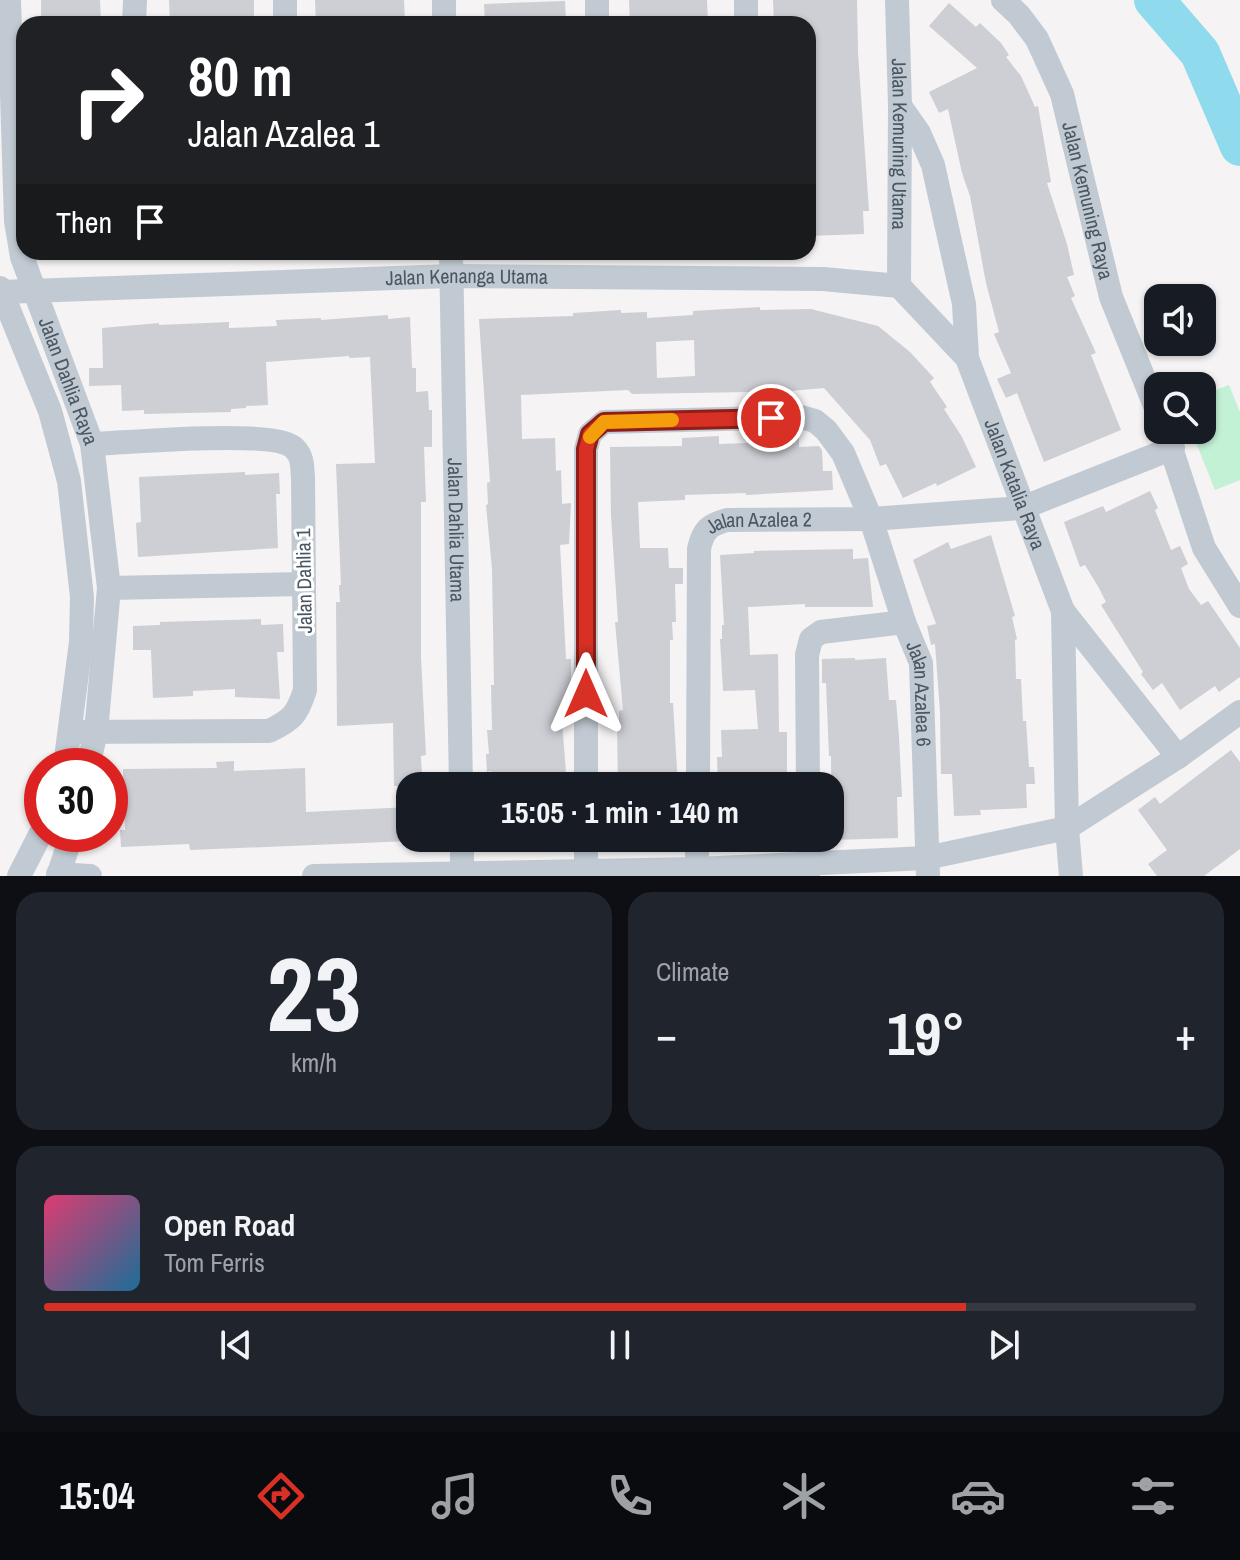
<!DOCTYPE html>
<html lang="en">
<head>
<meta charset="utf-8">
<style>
	:root { --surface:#171b24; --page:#20242c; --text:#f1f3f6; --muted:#9ea1a6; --line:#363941; --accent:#d93025 }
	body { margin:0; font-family:"Archivo Narrow",sans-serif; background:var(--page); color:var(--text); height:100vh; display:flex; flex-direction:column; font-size:30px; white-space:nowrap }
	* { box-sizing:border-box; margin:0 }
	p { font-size:26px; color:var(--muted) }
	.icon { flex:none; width:44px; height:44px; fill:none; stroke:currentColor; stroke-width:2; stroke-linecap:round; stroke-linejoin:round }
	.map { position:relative; height:876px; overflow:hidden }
	.side { display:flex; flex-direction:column; gap:16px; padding:16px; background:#0d0f14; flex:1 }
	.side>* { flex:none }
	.banner { position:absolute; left:16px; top:16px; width:800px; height:244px; border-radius:24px; box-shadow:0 2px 6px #0004; background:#202124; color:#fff; overflow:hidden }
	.controls { position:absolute; left:1144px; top:284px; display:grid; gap:16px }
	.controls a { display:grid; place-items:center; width:72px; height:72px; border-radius:16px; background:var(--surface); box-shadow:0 2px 6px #0004; font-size:40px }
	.speed { position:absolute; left:24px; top:748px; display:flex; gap:16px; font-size:40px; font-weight:700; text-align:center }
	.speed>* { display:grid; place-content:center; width:104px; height:104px; border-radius:50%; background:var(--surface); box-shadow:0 2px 6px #0004; line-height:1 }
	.speed .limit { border:12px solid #d22; background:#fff; color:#111 }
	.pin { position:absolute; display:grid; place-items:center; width:68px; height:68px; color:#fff; margin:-34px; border:4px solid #fff; border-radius:50%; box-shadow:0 2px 8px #0007 }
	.me { position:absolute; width:88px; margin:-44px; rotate:0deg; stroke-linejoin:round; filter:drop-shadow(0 0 6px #0008) }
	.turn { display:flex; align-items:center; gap:28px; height:168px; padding:0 40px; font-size:36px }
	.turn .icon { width:104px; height:104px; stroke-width:2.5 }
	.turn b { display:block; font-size:56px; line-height:68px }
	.then { display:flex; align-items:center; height:76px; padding:0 40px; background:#0003; gap:16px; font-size:30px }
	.big { font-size:60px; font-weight:700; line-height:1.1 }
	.side .tile { flex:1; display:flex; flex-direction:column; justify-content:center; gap:12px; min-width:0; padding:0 28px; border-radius:24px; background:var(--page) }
	.side .dial { align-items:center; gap:0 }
	.dial b { font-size:104px; line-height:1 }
	.song { display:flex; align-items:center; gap:24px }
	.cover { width:96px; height:96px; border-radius:12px; background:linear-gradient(135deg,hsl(340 70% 55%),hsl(200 70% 35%)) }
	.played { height:8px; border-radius:4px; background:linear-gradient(90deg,var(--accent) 80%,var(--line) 80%) }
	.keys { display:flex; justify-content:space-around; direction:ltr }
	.heat { display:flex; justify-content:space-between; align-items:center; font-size:44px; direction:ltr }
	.side .tiles { flex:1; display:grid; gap:16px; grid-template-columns:1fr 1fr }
	.tile:last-child { grid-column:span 2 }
	.trip { position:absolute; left:396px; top:772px; width:448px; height:80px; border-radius:24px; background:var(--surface); box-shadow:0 2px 6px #0004; font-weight:700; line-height:80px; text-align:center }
	.menu { display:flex; height:128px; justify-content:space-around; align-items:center; background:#090b0e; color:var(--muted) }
	.menu .icon { width:56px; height:56px }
	.menu .selected { color:var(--accent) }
	.menu b { font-size:36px; color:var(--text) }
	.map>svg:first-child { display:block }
	.green { fill:#c3f1d5 }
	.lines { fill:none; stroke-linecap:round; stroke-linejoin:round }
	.river { stroke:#90daee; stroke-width:40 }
	.building { fill:#cdcfd5; fill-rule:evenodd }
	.minor { stroke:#c1cad2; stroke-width:24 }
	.route-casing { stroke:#8d1f18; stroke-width:20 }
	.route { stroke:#d93025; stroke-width:14 }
	.slow { stroke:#f59e0b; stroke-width:14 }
	.labels { text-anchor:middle; stroke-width:6; stroke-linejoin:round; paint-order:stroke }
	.street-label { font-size:20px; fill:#4a5661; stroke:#fff }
</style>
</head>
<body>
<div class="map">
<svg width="1240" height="876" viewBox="0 0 1240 876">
	<rect width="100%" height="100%" fill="#f5f3f3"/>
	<polygon class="green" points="1229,385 1240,412 1240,480 1215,490 1191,430 1202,430 1202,395"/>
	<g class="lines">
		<polyline class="river" points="1154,0 1200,53 1240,146"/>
	</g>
	<g class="building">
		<polygon points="41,0 100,0 101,24 41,24"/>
		<polygon points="169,0 254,0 254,24 170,24"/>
		<polygon points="315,0 404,0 405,24 316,24"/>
		<polygon points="629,0 707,0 708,24 630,24"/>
		<polygon points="773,0 857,0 858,53 869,211 863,211 864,234 808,236 808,24 774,24"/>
		<polygon points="565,1 566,21 560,21 560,24 485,24 484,4"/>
		<polygon points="949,3 976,27 980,23 1001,43 1009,55 1006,57 1021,76 1035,107 1038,106 1051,182 1047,183 1067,244 1074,275 1067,277 1075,296 1071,298 1096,353 1091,355 1121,430 1044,462 1017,393 1006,398 997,379 1011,373 994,334 999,332 986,283 970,196 962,173 948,109 939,113 929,92 977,68 929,26"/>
		<path d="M760,307V310L811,309L878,326L910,352L934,378L930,382L947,407L944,409L962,437L976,467L937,486L936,483L903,498L886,464L880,466L870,440L824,388L768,393V402L750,403V392L632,394L628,390L521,395L522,439L555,438L556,471L561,470L562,504L571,503L569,544L560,545L566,659H571V721H562L567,786H492L491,771L487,772L486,754H489L487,730H492L491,685H494L492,569L486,505L488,504L487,483L490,482L479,319L573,316V313L621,310V313L647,312V318L693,315V311ZM694,340L695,376L657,378L656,342Z"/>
		<polygon points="388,315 388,319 410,317 412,368 416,368 416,392 428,391 429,410 432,410 432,447 424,447 426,502 421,502 421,657 426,755 421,756 422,776 418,776 419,786 394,786 393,723 337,726 336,602 340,602 339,585 341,585 336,464 375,463 370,357 349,358 349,356 266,362 268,405 246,406 246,408 231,409 231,412 144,414 144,410 122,411 121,385 89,386 89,368 103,368 102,328 159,323 159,325 229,322 229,328 277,326 276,320 321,318 321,320"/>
		<polygon points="719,436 719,444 771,442 770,438 799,437 799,447 819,446 822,450 823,471 832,471 833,490 746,495 746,493 685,495 685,500 638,502 640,548 668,548 669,568 683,568 683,584 675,584 676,622 672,622 673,640 670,640 670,703 673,703 678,786 618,786 617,727 619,727 619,711 623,710 615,622 618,622 611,516 610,447 682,446 682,438"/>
		<polygon points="245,472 245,475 279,473 280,494 276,494 278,548 138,557 136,523 141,522 139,477"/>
		<polygon points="1150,491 1158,508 1155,510 1171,550 1180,546 1188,564 1181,568 1189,589 1201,605 1208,601 1240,648 1240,677 1219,692 1215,686 1180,710 1162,683 1153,690 1141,674 1143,672 1101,605 1106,602 1099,588 1085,565 1080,567 1064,522 1103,506 1106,512"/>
		<polygon points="991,535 1015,616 1012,617 1017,639 1015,640 1016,679 1021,679 1023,721 1026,721 1029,767 1034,767 1035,784 1026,784 1027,808 980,810 981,815 954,816 952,774 941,774 940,712 935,644 931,645 927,626 936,624 913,560 948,542 951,549"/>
		<polygon points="853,549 853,559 868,558 873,607 805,607 805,604 748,607 750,655 778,654 779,732 787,732 787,773 781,773 782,786 718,786 717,757 722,757 721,730 758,729 755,690 723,691 720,639 722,639 722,625 724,625 720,555 754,553 754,551"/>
		<polygon points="261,619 261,625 283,624 284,652 277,652 280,699 235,697 235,689 193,691 193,696 153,698 151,650 133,650 133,626 160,625 160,622"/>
		<polygon points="855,658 855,660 886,658 889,700 896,700 899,737 902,797 897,797 898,838 832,840 831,756 829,756 826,683 822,683 822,659"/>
		<polygon points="1231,750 1240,762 1240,849 1204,876 1157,876 1148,864 1167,850 1138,810 1155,797 1160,804"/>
		<polygon points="234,761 234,771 305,768 306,812 410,807 410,841 190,850 189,844 121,847 120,830 125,830 123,769 217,768 216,762"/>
	</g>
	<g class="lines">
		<g class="minor">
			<path id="s1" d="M9,0L16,221L22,257L92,444L109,588L96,732L88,766"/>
			<polyline points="285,0 285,24"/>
			<polyline points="444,0 444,24"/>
			<polyline points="597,0 597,24"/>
			<polyline points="746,0 746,24"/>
			<path id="s2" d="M897,0L900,106L899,286"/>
			<path id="s3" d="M1003,0L1019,15L1037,39L1062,94L1111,297L1158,413"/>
			<polyline points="134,24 135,0"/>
			<polyline points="900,106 919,133 933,165 964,304 967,358"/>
			<path id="s4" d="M451,252L461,786"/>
			<path id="s5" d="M899,286L967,358L1063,611L1067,828L1071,876"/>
			<polyline points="0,288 50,411 69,481 82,597 81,642 65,766"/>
			<path id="s6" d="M1,292L451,276L823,279L899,286"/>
			<polyline points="1165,430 1204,548 1240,606"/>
			<polyline points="109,588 304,584"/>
			<polyline points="1063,611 1178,757"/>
			<path d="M70,732L269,731C292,720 297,715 305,690L303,478C302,467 303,457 295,449C276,428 126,443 92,444"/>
			<path id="s7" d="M586,786V449L590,434L604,422L801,417L815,421L826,430L843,453L871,519L904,622L921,663L928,876"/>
			<path id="s8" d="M698,786L699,549C703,530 709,525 727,520L871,519L1022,508L1173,448"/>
			<polyline points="808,786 807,655 811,639 821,632 904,622"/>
			<polyline points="462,838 462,876"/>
			<polyline points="586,838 586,876"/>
			<polyline points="808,838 808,876"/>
			<polyline points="58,874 90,876"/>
			<polyline points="19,876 42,831"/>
			<polyline points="58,876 72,834"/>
			<polyline points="314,876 697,869 926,858 1067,828 1178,757 1240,712"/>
			<polyline points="697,876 697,838"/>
		</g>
	</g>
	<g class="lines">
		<defs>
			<polyline id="route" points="586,694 586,449 590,434 604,422 771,418"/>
		</defs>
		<use href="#route" class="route-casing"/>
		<use href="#route" class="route"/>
		<polyline class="slow" points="590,437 604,422 672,420"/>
	</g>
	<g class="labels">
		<g class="street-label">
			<text dy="7" stroke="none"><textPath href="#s2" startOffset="144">Jalan Kemuning Utama</textPath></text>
			<text dy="7" stroke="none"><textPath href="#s3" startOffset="222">Jalan Kemuning Raya</textPath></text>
			<text dy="7" stroke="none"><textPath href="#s6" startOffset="466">Jalan Kenanga Utama</textPath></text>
			<text dy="7" stroke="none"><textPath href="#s1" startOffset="390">Jalan Dahlia Raya</textPath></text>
			<text dy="7" stroke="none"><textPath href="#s5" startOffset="234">Jalan Katalia Raya</textPath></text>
			<text dy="7" stroke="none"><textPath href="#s8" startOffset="312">Jalan Azalea 2</textPath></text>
			<text dy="7" stroke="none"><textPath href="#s4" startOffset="278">Jalan Dahlia Utama</textPath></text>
			<text transform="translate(304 581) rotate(-91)" y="7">Jalan Dahlia 1</text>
			<text dy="7" stroke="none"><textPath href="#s7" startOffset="880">Jalan Azalea 6</textPath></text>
		</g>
	</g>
</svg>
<div class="controls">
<a><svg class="icon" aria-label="sound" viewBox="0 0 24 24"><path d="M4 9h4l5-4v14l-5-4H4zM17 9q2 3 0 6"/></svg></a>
<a><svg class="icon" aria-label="search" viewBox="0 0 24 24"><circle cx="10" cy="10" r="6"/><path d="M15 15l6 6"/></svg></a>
</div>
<div class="speed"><div class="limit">30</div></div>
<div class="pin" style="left:771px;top:418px;background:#d93025"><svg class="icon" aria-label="arrive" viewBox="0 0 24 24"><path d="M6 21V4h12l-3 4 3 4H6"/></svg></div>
<svg class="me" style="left:586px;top:694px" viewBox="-20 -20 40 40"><path d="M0-17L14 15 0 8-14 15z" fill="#d93025" stroke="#fff" stroke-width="4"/></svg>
<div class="trip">15:05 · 1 min · 140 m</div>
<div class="banner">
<div class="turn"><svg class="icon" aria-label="right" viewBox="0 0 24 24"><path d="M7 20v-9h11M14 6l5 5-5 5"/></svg><div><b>80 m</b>Jalan Azalea 1</div></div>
<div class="then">Then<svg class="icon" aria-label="arrive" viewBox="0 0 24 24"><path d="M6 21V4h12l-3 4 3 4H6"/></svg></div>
</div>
</div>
<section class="side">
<div class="tiles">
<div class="tile dial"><b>23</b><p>km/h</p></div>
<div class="tile"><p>Climate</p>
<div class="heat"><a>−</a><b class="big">19°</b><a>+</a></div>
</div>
<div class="tile">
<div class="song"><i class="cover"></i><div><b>Open Road</b><p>Tom Ferris</p></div></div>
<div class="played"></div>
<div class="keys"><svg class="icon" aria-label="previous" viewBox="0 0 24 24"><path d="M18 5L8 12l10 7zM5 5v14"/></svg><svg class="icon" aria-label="pause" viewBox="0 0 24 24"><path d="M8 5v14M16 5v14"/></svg><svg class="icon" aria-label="next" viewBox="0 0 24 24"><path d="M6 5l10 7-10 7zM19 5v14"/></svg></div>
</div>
</div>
</section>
<nav class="menu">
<b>15:04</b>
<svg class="icon selected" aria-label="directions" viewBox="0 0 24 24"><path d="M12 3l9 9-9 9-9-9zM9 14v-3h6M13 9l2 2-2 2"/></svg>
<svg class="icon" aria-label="music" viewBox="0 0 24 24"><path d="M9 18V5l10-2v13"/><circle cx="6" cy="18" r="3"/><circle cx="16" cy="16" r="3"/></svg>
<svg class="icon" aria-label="phone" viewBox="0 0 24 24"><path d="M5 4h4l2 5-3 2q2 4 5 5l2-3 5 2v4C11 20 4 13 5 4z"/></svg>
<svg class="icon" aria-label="climate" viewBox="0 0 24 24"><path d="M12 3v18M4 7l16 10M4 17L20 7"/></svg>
<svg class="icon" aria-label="car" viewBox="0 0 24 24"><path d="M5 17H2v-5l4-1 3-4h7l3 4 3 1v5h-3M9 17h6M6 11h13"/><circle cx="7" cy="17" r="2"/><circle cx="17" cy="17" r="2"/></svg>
<svg class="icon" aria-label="filters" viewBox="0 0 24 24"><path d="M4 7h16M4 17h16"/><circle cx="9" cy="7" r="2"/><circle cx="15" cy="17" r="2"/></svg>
</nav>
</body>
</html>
